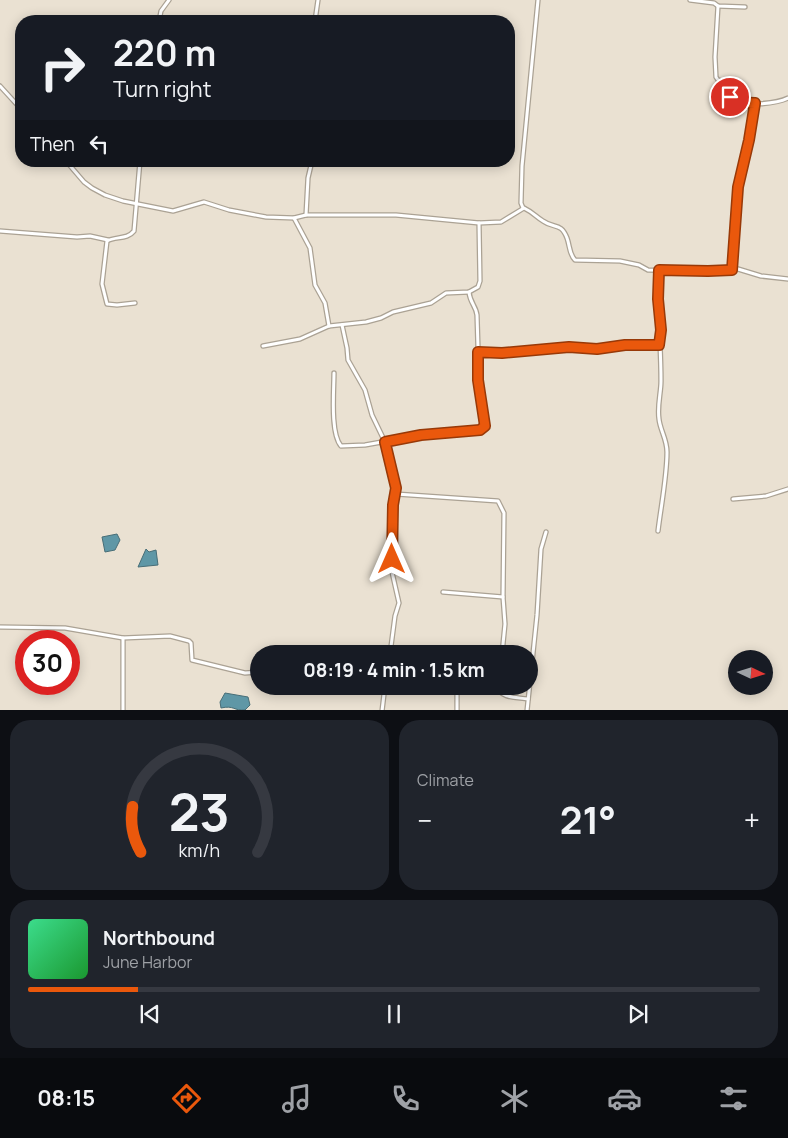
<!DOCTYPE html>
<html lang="en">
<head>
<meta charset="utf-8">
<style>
	:root { --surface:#171b24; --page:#20242c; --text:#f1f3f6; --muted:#9ea1a6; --line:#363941; --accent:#ea580c }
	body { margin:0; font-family:Manrope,sans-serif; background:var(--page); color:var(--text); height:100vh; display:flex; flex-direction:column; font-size:19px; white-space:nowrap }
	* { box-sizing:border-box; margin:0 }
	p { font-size:16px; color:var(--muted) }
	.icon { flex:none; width:28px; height:28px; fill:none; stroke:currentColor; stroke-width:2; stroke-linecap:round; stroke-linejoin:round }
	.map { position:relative; height:710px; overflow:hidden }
	.side { display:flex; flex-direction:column; gap:10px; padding:10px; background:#0d0f14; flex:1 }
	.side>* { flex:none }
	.guide { position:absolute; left:15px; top:15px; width:500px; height:152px; border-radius:20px; box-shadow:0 2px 12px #0003; background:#171b24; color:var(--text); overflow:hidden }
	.needle { width:32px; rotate:94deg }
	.fabs { position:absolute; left:728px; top:650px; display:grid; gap:10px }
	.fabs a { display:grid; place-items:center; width:45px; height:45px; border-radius:50%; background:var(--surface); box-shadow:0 2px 12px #0003; font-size:25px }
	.speed { position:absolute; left:15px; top:630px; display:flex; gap:10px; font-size:25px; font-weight:700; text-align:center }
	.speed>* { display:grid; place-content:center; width:65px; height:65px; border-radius:50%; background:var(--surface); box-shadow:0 2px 12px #0003; line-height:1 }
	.speed .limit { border:8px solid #d22; background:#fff; color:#111 }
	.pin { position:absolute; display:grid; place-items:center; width:42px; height:42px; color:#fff; margin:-21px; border:2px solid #fff; border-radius:50%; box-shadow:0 1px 5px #0007 }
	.me { position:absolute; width:55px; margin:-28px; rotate:0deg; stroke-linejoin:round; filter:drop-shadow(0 0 4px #0008) }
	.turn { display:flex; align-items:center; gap:18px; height:105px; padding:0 15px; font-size:22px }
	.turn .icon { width:65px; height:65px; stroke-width:2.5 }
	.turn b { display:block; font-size:35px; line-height:42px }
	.then { display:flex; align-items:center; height:48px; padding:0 15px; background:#0003; gap:10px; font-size:19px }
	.big { font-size:38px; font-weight:700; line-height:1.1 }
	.side .tile { flex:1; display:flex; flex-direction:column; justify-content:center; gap:8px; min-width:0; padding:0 18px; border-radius:20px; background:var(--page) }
	.side .dial { align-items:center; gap:0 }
	.dial svg { height:130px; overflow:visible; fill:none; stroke:var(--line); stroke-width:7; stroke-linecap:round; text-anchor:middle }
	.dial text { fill:var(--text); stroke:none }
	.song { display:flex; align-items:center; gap:15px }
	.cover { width:60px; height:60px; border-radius:8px; background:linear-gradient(135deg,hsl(150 70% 55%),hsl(130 70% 35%)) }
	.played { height:5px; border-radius:2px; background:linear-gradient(90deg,var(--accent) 15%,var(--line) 15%) }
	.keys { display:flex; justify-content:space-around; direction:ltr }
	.heat { display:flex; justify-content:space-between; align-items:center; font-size:28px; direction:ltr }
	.side .tiles { flex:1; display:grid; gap:10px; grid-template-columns:1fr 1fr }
	.tile:last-child { grid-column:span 2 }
	.trip { position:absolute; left:250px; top:645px; width:288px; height:50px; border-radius:25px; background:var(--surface); box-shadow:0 2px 12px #0003; font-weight:700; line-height:50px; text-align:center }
	.tab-bar { display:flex; height:80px; justify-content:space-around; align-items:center; background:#090b0e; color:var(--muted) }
	.tab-bar .icon { width:35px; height:35px }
	.tab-bar .active { color:var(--accent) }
	.tab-bar b { font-size:22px; color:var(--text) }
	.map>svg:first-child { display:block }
	.water { fill:#5f97a6; stroke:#486e77 }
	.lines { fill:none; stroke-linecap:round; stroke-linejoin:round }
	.street-casing { stroke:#aba294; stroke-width:5.5 }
	.street { stroke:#fff; stroke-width:3 }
	.route-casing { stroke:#983908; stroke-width:12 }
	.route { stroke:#ea580c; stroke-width:9 }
</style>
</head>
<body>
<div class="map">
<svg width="788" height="711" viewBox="0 0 788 711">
	<rect width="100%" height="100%" fill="#eae1d2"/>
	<g class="water">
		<polygon points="117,534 120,540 115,550 105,552 102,537"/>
		<polygon points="146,549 149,552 156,550 158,565 138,567"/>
		<path d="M225,693L248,697L250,705L245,710C234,711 234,705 221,708L220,702Z"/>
	</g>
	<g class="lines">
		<defs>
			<g id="street">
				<polyline points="690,0 714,3 718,6 745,7"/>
				<path d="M718,6L715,57L716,77L718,80L726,82L728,84L732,102C745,106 776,104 788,98"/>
				<polyline points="159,21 161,11 169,0"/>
				<polyline points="315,21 318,0"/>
				<polyline points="0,86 21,109"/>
				<path d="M66,161L84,182L92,188L105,195L123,201L173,211L204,202L229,210L266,217L294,218L306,215H396L479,223L501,222L524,208C534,213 535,216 543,221C554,229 561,222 567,238C570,246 569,254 575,260L620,261L639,265L648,270L708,271L738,269L761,276L788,279"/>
				<polyline points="523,208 521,203 522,166 538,0"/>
				<polyline points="306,215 308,178 312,161"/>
				<polyline points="294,218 310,248 315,285 325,303 329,326"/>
				<polyline points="0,231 77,237 90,236 108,240"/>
				<polyline points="732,270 738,187 749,140 755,103"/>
				<path d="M135,303L117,305L107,304L102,284L107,241C116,236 127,240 134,231L140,161"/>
				<polyline points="342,325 347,348 348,360 365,390 372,415 385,442 397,488 393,505 392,572 399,603 395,616 390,654"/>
				<polyline points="263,346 300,339 329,326 366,322 381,318 393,312 431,303 446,293 469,292 478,287 480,281 479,223"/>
				<polyline points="478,351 502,353 569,347 597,349 625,345 659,345"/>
				<path d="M334,373C334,390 330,433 341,446L365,445L421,435L480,430L485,426L486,423L479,380L477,315C476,306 470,303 469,292"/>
				<polyline points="396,494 498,501 504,513 503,597 505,624 502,654"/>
				<polyline points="733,499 766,496 788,489"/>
				<path d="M658,531C661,506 667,476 667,452C667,439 660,430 659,419C657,406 661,393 661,381C661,344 657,307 659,270"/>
				<polyline points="443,592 503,597"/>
				<polyline points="0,627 65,628 123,638 170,636 189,641 191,643 192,660 245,673 259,672"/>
				<path d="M495,686C503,699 515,697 528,699"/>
				<polyline points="123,711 123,638"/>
				<polyline points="382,711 385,686"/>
				<polyline points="457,711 457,686"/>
				<polyline points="527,711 537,615 541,549 546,532"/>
			</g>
		</defs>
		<use href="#street" class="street-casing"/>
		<use href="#street" class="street"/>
	</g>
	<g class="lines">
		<defs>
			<polyline id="route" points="392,559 393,505 396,488 385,442 421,435 480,430 485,426 478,380 478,352 502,353 569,347 597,349 625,345 659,345 661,330 658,299 659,270 708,271 732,270 738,187 749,140 755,103 732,102 730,97"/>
		</defs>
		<use href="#route" class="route-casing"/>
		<use href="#route" class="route"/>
	</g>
</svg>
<div class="fabs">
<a><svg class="needle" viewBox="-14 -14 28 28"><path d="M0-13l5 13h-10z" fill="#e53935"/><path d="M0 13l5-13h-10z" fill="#9ea1a6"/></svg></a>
</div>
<div class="speed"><div class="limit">30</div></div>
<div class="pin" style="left:730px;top:97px;background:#d93025"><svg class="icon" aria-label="arrive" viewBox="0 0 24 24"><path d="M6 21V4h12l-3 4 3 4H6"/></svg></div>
<svg class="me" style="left:392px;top:559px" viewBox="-20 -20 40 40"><path d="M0-17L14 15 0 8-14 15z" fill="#ea580c" stroke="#fff" stroke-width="4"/></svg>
<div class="trip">08:19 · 4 min · 1.5 km</div>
<div class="guide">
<div class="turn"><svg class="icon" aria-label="right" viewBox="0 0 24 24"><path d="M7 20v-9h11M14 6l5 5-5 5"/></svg><div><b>220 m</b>Turn right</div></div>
<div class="then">Then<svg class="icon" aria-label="left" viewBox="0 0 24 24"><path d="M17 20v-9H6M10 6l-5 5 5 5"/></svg></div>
</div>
</div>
<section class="side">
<div class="tiles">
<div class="tile dial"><svg viewBox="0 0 100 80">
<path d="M14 69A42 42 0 1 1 86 69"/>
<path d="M14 69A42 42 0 0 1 9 41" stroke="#ea580c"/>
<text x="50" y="56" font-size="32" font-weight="700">23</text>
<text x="50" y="72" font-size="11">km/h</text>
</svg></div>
<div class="tile"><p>Climate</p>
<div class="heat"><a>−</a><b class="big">21°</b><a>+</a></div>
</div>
<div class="tile">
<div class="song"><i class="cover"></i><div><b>Northbound</b><p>June Harbor</p></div></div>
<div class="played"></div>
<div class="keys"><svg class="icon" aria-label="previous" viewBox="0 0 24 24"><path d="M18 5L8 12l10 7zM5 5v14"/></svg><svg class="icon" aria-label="pause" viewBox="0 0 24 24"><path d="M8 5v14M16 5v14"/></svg><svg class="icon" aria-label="next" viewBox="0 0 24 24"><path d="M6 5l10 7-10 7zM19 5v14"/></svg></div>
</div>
</div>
</section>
<nav class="tab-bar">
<b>08:15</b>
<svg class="icon active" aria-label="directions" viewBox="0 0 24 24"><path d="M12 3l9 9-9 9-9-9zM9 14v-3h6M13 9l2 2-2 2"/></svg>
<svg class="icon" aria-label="music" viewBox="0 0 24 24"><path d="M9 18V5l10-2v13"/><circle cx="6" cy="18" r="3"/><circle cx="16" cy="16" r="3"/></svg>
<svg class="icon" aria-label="phone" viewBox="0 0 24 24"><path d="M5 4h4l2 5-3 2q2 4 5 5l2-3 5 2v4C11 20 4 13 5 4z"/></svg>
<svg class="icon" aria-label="climate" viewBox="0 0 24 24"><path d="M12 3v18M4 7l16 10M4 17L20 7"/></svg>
<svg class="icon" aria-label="car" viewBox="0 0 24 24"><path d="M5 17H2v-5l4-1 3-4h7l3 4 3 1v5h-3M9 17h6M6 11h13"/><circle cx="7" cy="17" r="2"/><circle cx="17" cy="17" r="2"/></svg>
<svg class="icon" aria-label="filters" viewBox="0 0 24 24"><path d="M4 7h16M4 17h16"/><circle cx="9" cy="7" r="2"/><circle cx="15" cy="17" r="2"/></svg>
</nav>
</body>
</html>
